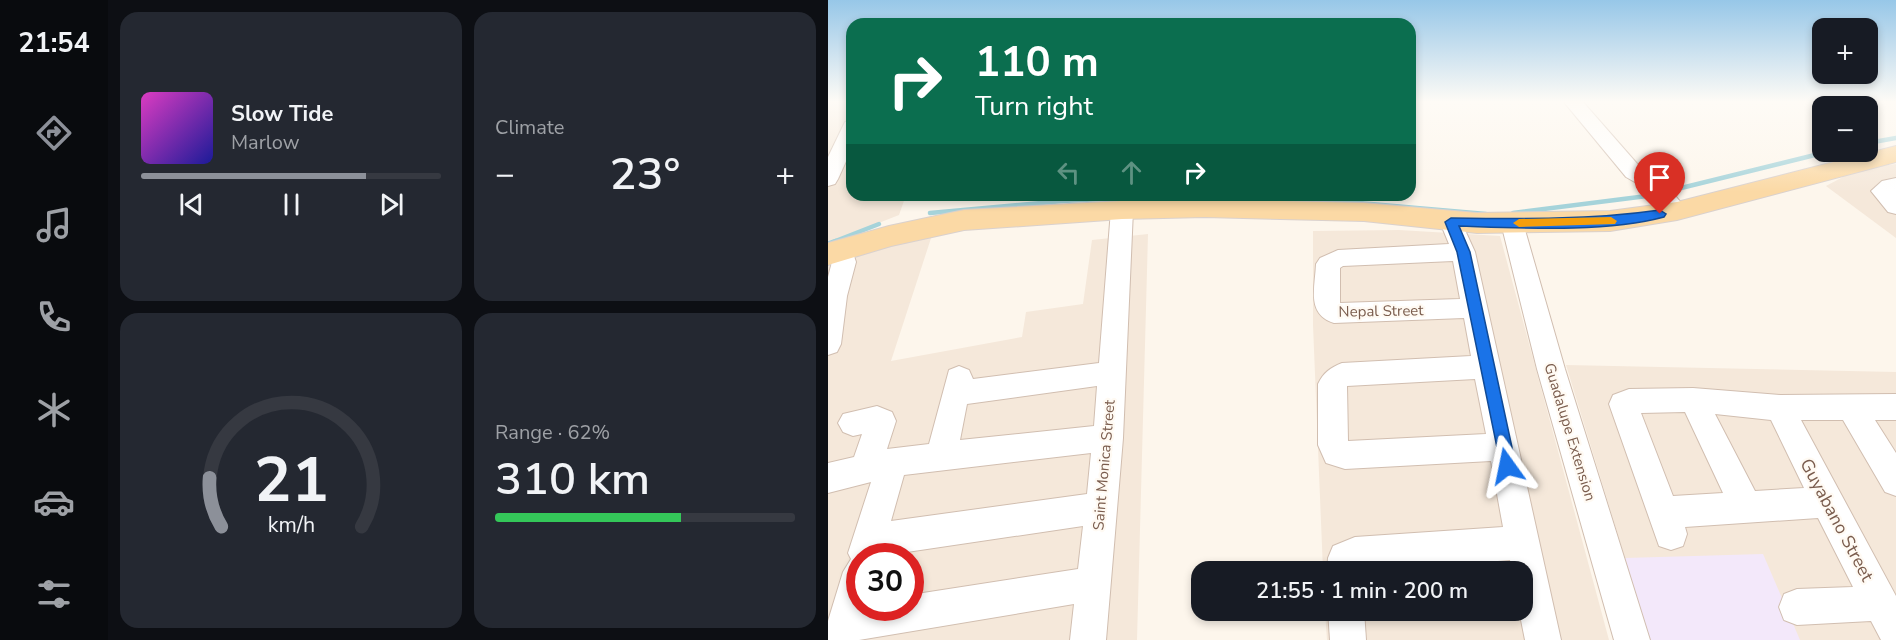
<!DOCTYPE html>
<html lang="en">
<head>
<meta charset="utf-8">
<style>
	:root { --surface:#171b24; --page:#242831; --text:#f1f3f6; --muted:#9ea1a6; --line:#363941; --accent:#8c9099 }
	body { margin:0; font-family:"Nunito Sans",sans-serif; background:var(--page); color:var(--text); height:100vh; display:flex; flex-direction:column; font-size:22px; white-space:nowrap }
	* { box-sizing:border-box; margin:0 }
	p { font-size:20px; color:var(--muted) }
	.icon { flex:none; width:33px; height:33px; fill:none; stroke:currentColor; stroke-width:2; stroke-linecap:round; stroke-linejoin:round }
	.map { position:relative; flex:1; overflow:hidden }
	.sheet { display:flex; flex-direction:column; gap:12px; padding:12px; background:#0d0f14; width:720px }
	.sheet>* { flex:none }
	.banner { position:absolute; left:18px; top:18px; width:570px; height:183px; border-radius:18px; box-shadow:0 3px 9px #0003; background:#0b6e4f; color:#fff; overflow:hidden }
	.tools { position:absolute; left:984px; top:18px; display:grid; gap:12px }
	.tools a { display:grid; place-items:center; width:66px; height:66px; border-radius:12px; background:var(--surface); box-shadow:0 3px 9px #0003; font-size:30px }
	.speed { position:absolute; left:18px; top:543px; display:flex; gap:12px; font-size:30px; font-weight:700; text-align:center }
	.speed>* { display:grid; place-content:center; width:78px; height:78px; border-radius:50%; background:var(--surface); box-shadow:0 3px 9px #0003; line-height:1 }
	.speed .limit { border:9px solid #d22; background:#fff; color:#111 }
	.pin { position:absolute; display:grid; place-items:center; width:51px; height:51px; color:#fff; margin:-62px -26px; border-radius:50% 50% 50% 0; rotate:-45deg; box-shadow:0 0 6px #0007 }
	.pin .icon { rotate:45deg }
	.me { position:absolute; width:66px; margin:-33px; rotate:348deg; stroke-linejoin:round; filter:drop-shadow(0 0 4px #0008) }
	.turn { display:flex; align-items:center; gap:21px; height:126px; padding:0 30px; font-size:27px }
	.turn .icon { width:78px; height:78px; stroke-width:2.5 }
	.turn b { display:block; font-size:42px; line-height:51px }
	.lanes { display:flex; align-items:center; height:57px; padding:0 30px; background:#0003; justify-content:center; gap:30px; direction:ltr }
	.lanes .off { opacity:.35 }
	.big { font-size:45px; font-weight:600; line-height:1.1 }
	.sheet .card { flex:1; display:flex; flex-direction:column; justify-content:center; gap:9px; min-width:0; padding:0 21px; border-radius:18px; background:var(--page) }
	.sheet .dial { align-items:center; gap:0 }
	.dial svg { height:156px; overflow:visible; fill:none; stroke:var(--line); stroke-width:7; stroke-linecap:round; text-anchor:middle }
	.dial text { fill:var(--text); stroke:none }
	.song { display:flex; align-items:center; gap:18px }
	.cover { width:72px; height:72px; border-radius:9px; background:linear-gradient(135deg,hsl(310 70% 55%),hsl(240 70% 35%)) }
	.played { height:6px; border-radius:3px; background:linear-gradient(90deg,var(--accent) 75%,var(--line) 75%) }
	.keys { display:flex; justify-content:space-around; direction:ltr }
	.heat { display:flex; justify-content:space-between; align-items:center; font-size:33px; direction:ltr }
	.charge { height:9px; border-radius:4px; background:linear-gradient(90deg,#34c759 62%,var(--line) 0) }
	.sheet .tiles { flex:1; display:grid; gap:12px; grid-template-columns:repeat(2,1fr) }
	.trip { position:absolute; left:363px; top:561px; width:342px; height:60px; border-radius:18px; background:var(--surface); box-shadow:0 3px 9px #0003; font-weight:600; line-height:60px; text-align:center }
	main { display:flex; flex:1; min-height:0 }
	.menu { display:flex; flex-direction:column; width:108px; justify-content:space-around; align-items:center; background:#090b0e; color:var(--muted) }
	.menu .icon { width:42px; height:42px }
	.menu .selected { color:var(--accent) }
	.menu b { font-size:27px; color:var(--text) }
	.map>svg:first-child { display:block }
	.residential { fill:#f5e8da; fill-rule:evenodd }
	.education { fill:#f3e8fa }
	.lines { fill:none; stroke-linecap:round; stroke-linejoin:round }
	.stream-far1 { stroke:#a5d3da; stroke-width:4.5 }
	.stream { stroke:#a5d3da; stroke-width:5 }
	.minor-casing { stroke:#d1beb0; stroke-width:2 }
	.major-casing { stroke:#dad1cd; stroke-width:2 }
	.minor { fill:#fff; fill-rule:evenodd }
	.major { fill:#fbd9a5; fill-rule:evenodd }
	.route { fill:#1a73e8; stroke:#114b97; stroke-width:1.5 }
	.slow { fill:#f59e0b }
	.labels { text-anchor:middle; stroke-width:4.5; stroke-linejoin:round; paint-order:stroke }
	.street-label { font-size:15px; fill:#7a5c4d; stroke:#fffaf3 }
	.near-street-label { font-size:18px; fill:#7a5c4d; stroke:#fffaf3 }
</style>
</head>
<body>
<main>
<nav class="menu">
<b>21:54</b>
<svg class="icon selected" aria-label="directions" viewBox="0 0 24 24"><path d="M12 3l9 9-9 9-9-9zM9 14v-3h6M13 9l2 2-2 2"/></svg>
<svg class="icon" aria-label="music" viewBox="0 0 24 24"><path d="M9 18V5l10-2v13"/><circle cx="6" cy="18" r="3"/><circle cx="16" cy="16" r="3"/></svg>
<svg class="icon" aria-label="phone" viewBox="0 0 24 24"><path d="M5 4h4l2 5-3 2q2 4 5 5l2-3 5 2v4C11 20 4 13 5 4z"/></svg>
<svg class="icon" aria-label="climate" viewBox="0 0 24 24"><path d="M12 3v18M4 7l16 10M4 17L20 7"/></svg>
<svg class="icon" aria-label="car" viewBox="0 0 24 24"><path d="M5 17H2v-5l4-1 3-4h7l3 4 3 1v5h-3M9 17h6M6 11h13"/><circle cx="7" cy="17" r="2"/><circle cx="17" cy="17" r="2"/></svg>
<svg class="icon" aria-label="filters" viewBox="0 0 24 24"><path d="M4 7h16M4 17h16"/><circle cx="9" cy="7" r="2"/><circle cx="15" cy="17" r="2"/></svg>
</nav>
<section class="sheet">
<div class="tiles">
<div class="card">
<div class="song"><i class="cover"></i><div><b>Slow Tide</b><p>Marlow</p></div></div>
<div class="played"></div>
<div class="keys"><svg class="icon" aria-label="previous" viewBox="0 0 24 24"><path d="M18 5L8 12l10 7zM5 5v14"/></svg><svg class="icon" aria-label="pause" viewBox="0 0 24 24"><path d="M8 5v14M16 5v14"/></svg><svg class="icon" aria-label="next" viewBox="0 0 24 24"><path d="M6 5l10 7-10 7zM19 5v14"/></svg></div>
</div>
<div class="card"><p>Climate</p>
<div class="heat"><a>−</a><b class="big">23°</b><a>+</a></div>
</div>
<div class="card dial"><svg viewBox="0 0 100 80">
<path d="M14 69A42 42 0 1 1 86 69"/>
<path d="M14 69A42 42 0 0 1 8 44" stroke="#8c9099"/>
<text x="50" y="56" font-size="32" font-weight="700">21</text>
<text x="50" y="72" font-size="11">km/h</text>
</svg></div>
<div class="card"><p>Range · 62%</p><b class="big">310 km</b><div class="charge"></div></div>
</div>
</section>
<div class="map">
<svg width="1068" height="640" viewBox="0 0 1068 640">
	<rect width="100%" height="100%" fill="#fdf6ec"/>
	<g class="residential">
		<polygon points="0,102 24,102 24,195 78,195 71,215 0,243"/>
		<polygon points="1068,164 1068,238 998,186 1030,169"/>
		<path d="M106,229L63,361L194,337L198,312L255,304L264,240L320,234L309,640H0V259ZM32,556H82V608H32Z"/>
		<polygon points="571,230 672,236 781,640 499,640 497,611 694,610 694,572 495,571 485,325 485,231"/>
		<polygon points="738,365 1068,372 1068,640 819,640 797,558"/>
	</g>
	<polygon class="education" points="935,554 972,640 819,640 797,558"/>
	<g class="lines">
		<g class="stream-far1">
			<polyline points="1040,143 1068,138"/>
			<polyline points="845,190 999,152"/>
			<polyline points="438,195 658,214"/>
			<polyline points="102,213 235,201 349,195"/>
			<polyline points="685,213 819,196"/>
			<polyline points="5,242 51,224"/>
		</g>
		<polyline class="stream" points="0,244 8,241"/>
		<defs>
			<g id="minor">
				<polygon points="736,102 755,102 812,167 833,179 860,211 857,216 849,218 841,216 819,189 798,177"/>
				<polygon points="24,120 24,148 10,179 7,184 0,186 0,157 15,126 17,122"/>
				<polygon points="1068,178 1068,214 1060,212 1043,191 1054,181"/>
				<path d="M294,203L302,205L305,210L295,438L278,640H242L246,604L31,640H0V621L15,572L23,559L20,553L43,482L0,493V463L26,457L34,434L25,436L15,432L10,423L15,414L49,406L64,412L68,421L59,449L101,444L121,370L131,366L141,370L145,379L271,363L283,210L286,205ZM269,386L266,426L132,440L139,404ZM263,453L259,494L63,521L76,475ZM255,526L250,569L82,595V608H32V556H52Z"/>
				<path d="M623,214L631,217L647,252L733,640H697L691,610H694V572H684L682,560L533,572H499L500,558L505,546L527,537L675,527L663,461L517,469L498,463L490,445V384C496,372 502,368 514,363L643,356L636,318L506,323C478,314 487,288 488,264L492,258L510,250L621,244L612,222L615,217ZM625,261L632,299L512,303V268L515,266ZM647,379L658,434L520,441L519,386Z"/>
				<polygon points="684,215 692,218 695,223 737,369 822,640 786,640 709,369 673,223 676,218"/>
				<polygon points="14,242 22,244 28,262 19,296 13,344 9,352 0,355 0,277 4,262 2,250 6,244"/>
				<path d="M865,388L952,395L1068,394V420H1047L1068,453V496L1057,492L1015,420H973L1068,596V640H1053L1043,621L969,625L956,620L951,607L956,594L969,589L1025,587L990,518L857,527L859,534L855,546L843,550L831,546L781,404L785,395L801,389ZM857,412L895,493L845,496L813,413ZM887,414L943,420L976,488L927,491Z"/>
				<polygon points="500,610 536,610 538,640 502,640"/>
			</g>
			<polygon id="major" points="1068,146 1068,162 849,220 782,231 649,233 536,221 377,217 294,219 136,230 63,246 0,265 0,243 61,226 136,210 294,201 377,199 536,203 649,213 782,211 849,202"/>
		</defs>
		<use href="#minor" class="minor-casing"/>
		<use href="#major" class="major-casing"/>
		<use href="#minor" class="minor"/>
		<use href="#major" class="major"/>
	</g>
	<linearGradient id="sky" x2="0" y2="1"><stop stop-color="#97c7e8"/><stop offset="0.53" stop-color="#fefbf6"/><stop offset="1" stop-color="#fefbf6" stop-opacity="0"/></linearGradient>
	<rect width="1068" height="192" fill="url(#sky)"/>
	<path class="route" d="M832,210L838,214L836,217C777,233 693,228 631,226L642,252L688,466L685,472L679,474L674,472L629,252L617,222L623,218C693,219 762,220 832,210Z"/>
	<polygon class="slow" points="783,217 789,221 787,224 691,227 685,223 691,219"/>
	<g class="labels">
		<g class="street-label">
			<text transform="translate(553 311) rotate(-1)" y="5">Nepal Street</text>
			<text transform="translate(742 432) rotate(73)" y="5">Guadalupe Extension</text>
			<text transform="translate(276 465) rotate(-85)" y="5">Saint Monica Street</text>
		</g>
		<g class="near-street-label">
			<text transform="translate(1009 520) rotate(62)" y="6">Guyabano Street</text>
		</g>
	</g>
</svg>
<div class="tools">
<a>+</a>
<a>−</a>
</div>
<div class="speed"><div class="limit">30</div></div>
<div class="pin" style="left:832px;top:214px;background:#d93025"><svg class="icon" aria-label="arrive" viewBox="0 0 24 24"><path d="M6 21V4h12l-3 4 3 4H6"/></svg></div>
<svg class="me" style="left:679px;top:466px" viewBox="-20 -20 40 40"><path d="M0-17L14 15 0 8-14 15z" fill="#1a73e8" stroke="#fff" stroke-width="4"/></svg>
<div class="trip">21:55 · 1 min · 200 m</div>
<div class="banner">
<div class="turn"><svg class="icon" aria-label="right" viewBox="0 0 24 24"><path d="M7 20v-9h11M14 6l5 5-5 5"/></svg><div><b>110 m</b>Turn right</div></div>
<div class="lanes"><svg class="icon off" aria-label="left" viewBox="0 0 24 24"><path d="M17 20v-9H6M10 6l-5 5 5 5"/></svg><svg class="icon off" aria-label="ahead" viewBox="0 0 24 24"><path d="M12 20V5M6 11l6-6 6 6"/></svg><svg class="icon" aria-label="right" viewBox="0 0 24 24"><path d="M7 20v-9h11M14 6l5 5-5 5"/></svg></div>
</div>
</div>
</main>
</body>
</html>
